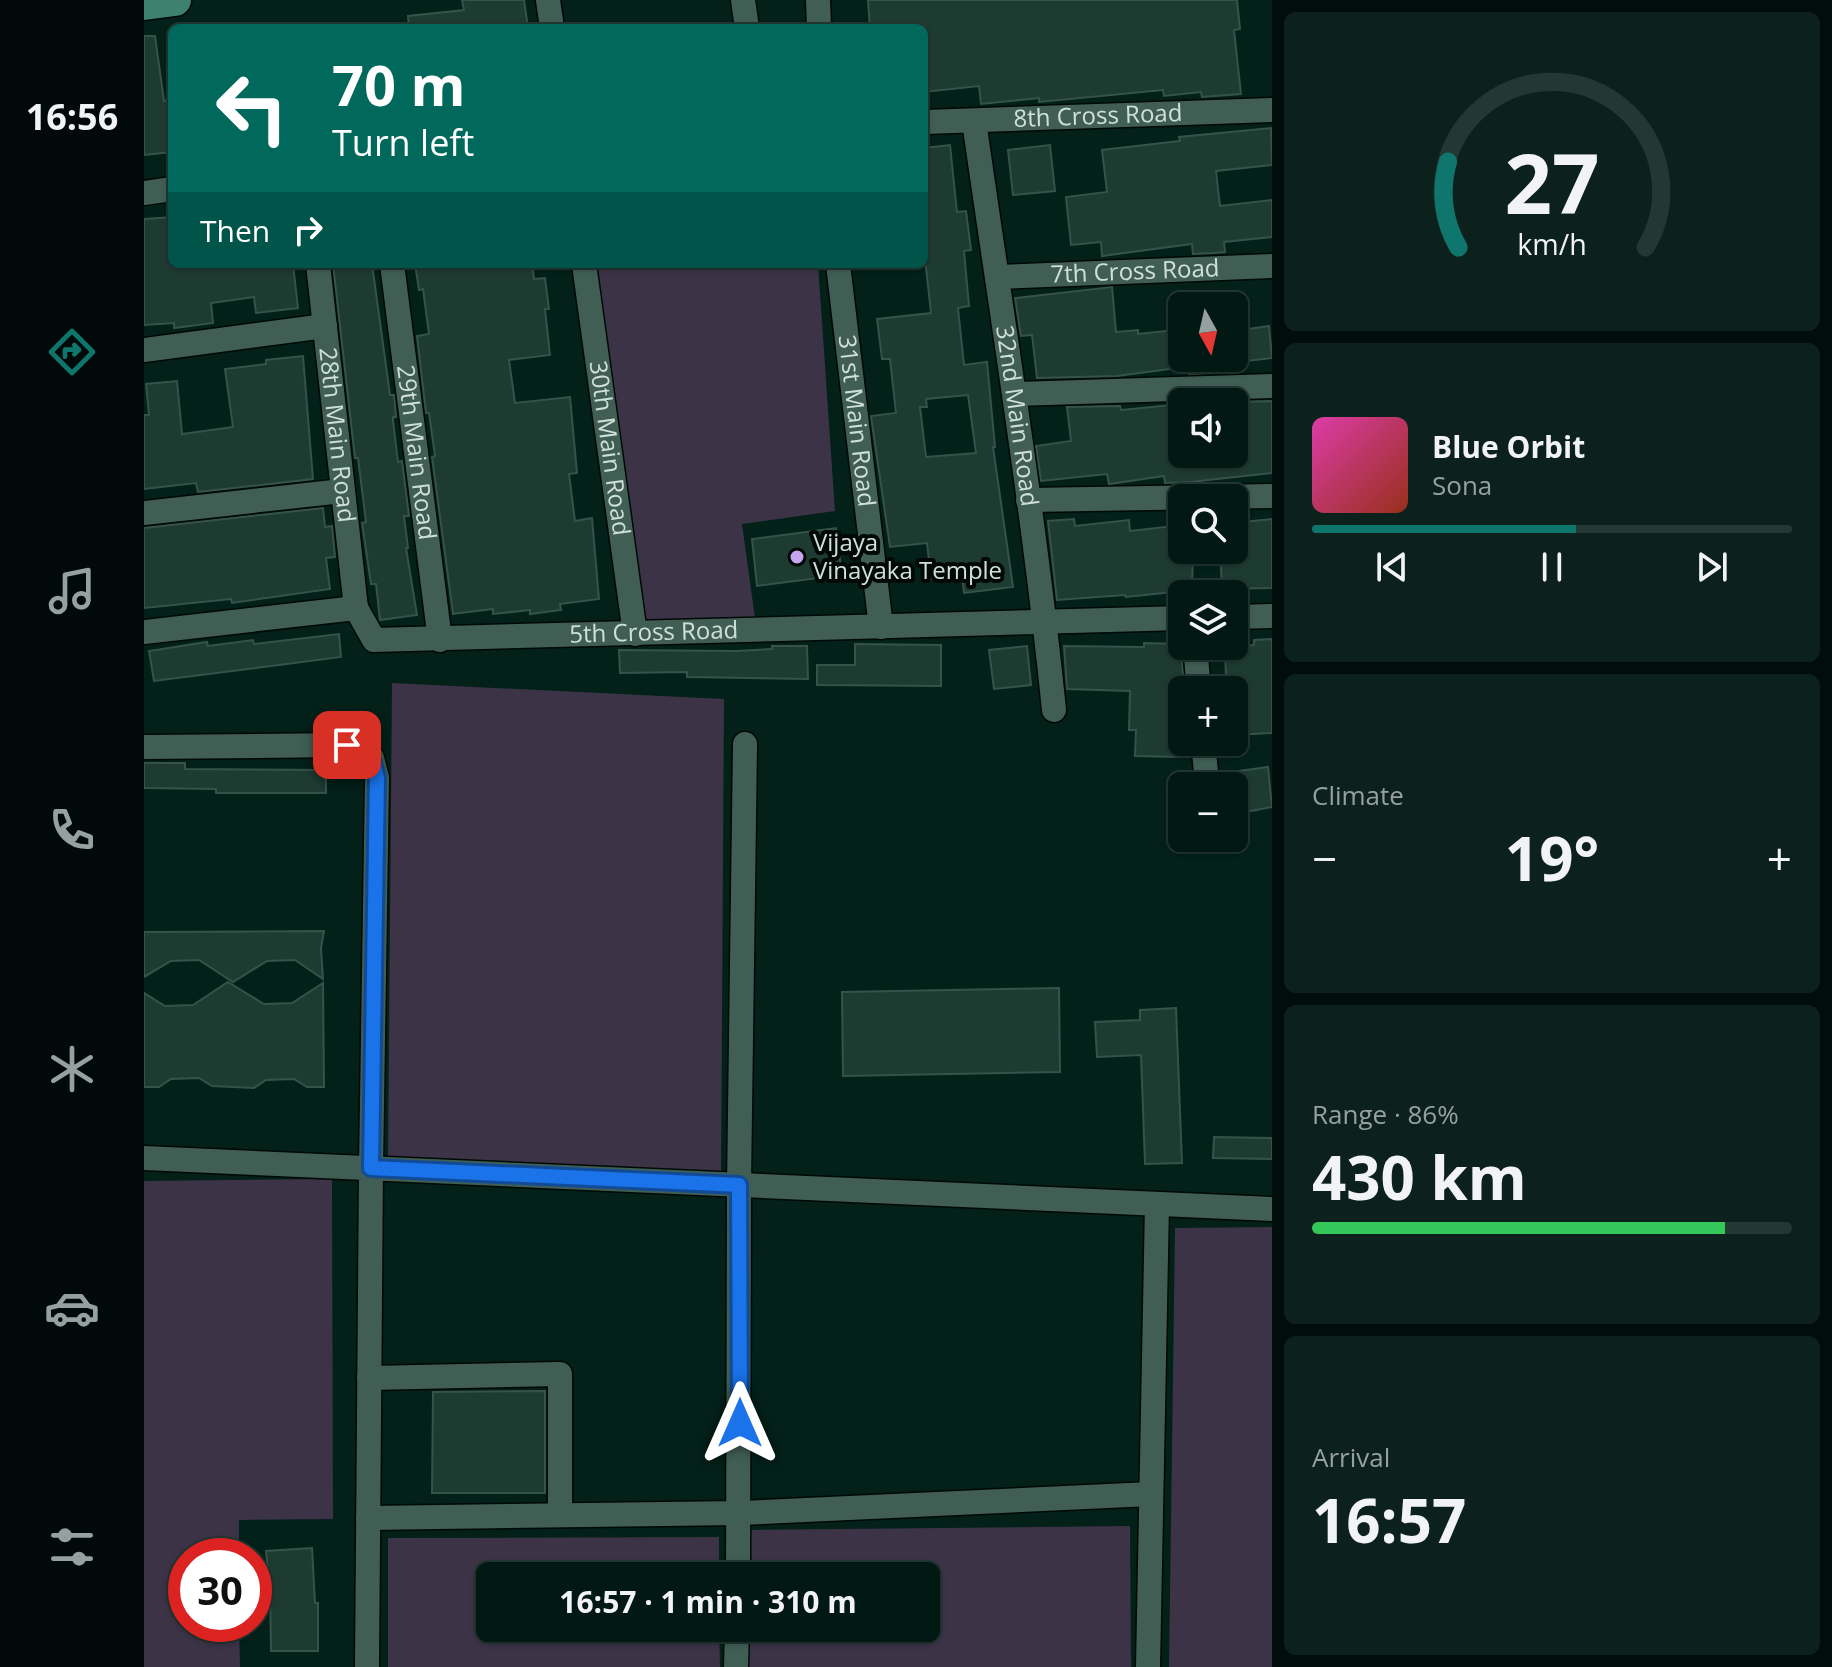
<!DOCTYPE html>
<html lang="en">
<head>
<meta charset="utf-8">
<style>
	:root { --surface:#021813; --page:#0c211c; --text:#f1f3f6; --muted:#96a0a0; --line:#233733; --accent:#0f766e }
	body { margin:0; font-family:"Open Sans",sans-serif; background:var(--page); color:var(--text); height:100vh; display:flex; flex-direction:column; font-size:30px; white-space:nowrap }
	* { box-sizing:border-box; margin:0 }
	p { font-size:26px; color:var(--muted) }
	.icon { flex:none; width:44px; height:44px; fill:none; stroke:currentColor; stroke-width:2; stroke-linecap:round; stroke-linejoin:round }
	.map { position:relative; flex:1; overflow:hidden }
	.drawer { display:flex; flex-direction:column; gap:12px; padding:12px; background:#010d0a; width:560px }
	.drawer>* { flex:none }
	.top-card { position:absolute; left:24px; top:24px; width:760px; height:244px; border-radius:12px; box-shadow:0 2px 6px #0004,0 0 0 2px var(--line); background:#00695c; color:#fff; overflow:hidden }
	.needle { width:52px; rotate:172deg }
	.fabs { position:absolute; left:1024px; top:292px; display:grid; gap:16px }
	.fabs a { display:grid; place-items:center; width:80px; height:80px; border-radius:12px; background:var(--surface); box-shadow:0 2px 6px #0004,0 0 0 2px var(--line); font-size:40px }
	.speed { position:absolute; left:24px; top:1538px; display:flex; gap:16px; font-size:40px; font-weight:700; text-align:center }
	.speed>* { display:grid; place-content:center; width:104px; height:104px; border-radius:50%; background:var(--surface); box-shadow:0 2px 6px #0004,0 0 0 2px var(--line); line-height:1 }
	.speed .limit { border:12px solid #d22; background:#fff; color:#111 }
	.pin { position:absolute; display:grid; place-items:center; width:68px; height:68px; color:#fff; margin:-34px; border-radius:16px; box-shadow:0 4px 12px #0006 }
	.me { position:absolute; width:88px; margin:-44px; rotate:0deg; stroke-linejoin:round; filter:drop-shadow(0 0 6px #0008) }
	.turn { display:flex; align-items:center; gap:28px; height:168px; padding:0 32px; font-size:36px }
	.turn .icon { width:104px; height:104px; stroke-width:2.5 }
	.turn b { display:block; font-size:56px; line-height:68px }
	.then { display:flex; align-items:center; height:76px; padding:0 32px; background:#0003; gap:16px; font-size:30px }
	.big { font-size:60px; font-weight:700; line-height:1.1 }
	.drawer .tile { flex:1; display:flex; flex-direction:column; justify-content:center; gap:12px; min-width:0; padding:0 28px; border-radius:12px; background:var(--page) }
	.drawer .dial { align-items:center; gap:0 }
	.dial svg { height:208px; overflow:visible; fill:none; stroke:var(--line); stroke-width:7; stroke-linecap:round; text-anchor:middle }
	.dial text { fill:var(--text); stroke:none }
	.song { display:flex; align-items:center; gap:24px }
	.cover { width:96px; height:96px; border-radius:12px; background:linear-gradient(135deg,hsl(320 70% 55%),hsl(10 70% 35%)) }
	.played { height:8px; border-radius:4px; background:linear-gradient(90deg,var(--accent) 55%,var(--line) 55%) }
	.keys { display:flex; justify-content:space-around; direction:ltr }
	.heat { display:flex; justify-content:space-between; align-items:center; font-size:44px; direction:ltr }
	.charge { height:12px; border-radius:6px; background:linear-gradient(90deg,#34c759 86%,var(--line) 0) }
	.trip { position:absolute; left:332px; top:1562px; width:464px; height:80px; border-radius:12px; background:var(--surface); box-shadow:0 2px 6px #0004,0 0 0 2px var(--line); font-weight:700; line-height:80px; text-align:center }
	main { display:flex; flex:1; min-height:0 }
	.menu { display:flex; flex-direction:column; width:144px; justify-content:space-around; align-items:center; background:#010a08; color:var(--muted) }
	.menu .icon { width:56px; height:56px }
	.menu .selected { color:var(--accent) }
	.menu b { font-size:36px; color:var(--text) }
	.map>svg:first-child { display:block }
	.green { fill:#3c3346 }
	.building { fill:#1e3b32; stroke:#36534a; stroke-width:2; fill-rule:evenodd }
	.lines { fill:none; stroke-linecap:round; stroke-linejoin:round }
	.minor-casing { stroke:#000905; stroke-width:27 }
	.major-casing { stroke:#000905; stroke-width:35 }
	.minor { stroke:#405e54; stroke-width:24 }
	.major { stroke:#3e816e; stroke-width:32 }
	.route-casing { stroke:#114b97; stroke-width:20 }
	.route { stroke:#1a73e8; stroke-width:14 }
	.poi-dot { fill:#c7a6f0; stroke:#010805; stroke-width:3 }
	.labels { text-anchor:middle; stroke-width:8; stroke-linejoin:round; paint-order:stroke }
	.street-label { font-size:24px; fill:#cfe0da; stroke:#010805 }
	.poi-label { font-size:24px; fill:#cfe0da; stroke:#010805; text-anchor:start }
</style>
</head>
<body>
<main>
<nav class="menu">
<b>16:56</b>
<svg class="icon selected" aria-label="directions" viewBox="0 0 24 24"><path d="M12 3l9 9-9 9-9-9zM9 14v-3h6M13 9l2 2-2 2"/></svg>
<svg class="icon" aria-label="music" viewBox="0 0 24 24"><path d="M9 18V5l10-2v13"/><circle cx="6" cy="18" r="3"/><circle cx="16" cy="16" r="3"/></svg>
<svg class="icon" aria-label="phone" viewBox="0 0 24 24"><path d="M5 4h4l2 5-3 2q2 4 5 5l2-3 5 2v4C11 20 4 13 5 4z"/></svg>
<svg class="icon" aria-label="climate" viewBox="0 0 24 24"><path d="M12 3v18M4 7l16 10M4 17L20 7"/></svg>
<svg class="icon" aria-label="car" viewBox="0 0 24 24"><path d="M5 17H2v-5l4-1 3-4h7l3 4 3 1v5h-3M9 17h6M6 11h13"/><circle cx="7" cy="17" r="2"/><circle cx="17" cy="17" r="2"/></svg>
<svg class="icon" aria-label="filters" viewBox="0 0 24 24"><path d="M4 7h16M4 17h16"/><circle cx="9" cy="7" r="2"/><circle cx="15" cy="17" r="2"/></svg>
</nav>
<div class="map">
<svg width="1128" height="1667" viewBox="0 0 1128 1667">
	<rect width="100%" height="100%" fill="#032019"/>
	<g class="green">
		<polygon points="545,264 674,264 691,511 598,524 611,618 497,621 450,270"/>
		<polygon points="248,683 580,699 577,1177 244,1163"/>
		<polygon points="188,1179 189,1519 95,1520 95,1556 42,1556 42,1624 95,1624 96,1667 0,1667 0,1181"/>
		<polygon points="1128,1227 1128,1667 1025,1667 1031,1228"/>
		<polygon points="986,1526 987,1667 605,1667 605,1628 782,1628 782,1576 604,1576 604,1530"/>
		<polygon points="575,1537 575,1576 346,1576 346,1628 575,1628 576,1667 244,1667 244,1538"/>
	</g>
	<g class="building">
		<polygon points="318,0 380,0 384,28 265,28 264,16 320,10"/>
		<polygon points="724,0 1093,0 1096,29 1090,30 1097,94 1058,97 1057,92 1020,96 1019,90 895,102 895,98 837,104 835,86 780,92 780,28 726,28"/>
		<polygon points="0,36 11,36 20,101 28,100 28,152 0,155"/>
		<polygon points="1127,128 1128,165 1072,171 1076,206 1128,200 1128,237 1080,242 1081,252 1070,253 1049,254 1048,244 958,256 957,242 927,245 922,197 963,192 958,150 1036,141 1035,137"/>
		<path d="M806,145L813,212L822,211L827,250L820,251L825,306L814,308L820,365L843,362L851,447H849L869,587L820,593L818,576L787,579L783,543L746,547L727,416L752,413L746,359H738L733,319L787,313L780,249V148ZM824,395L832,453L782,457L776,407H783L782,399Z"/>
		<polygon points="906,145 911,191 869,195 864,150"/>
		<polygon points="28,217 28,264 149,264 154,308 112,313 110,297 67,303 69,323 30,328 30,323 0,325 0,219"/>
		<polygon points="189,264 228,264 246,395 250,395 252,417 249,417 249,421 254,462 258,461 265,516 260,516 264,548 262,548 273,615 236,620 232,584 227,584 218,523 222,522 214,458 211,458"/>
		<polygon points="271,264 388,264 390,279 401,278 405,309 401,309 406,355 365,360 371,403 426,397 433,473 425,474 431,521 448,518 455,599 416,604 417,610 386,614 386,610 349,614 349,609 309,614 288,457 291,456 285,413 282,413 273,336 285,334 279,289 275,290"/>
		<polygon points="968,287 972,332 994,330 994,334 1031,330 1034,368 973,376 893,378 888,335 877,336 871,298"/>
		<polygon points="1125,326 1128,358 1093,362 1095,372 1045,374 1043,358 1090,358 1090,331"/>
		<polygon points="159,356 169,479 54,492 52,483 0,489 0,415 5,415 2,384 33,381 38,434 89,427 81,369 122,364 122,360"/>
		<polygon points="1128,401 1128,473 1046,482 1021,483 1020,476 965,484 963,474 897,481 892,446 927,441 923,407 976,406 977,410 1038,404 1038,454 1090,454 1090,402"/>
		<polygon points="179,508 181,527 188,526 191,557 182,558 186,589 88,603 87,599 0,608 0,528"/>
		<polygon points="930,519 931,526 985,520 986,531 1038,525 1038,550 1049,550 1048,590 982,597 981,595 913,600 904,521"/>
		<polygon points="1128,519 1128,588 1078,589 1076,550 1090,550 1090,523"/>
		<polygon points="692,528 698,575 613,586 608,539"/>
		<polygon points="195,634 197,657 10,681 5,651 63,642 64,646 109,640 110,644"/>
		<polygon points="1128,639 1128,733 1090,735 1090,679 1082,679 1081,647 1110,645 1110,640"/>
		<polygon points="1000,643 1037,644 1040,690 1036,757 991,756 992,730 985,730 986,691 923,689 920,646 1000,647"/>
		<polygon points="711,644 797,645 797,686 673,685 673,665 711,665"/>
		<polygon points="628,646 663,646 664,679 543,677 543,672 476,673 475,650 592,651 628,649"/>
		<polygon points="883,646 887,685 850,689 845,650"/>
		<polygon points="0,763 41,763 41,769 182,770 182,793 72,793 72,789 0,788"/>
		<polygon points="1124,767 1128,807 1101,812 1094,771"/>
		<polygon points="180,931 177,948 179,979 151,960 123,961 89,982 55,960 27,961 0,977 0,932"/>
		<polygon points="84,982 120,1004 148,1003 179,983 180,1087 163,1087 150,1079 122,1080 110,1088 68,1086 55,1078 27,1079 15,1087 0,1087 0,993 21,1006 49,1005"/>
		<polygon points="915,988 916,1072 699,1076 698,992"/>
		<polygon points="1032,1008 1038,1163 1001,1164 997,1055 953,1057 951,1022 996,1020 996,1010"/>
		<polygon points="1070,1137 1128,1138 1128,1159 1069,1158"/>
		<polygon points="401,1391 401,1493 288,1493 289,1392"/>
		<polygon points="168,1548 171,1603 174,1603 174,1651 127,1651 126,1590 122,1551"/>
	</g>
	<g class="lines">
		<defs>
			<g id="minor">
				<polyline points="404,0 408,28"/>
				<polyline points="599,0 603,28"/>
				<polyline points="674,0 675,28"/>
				<path id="s1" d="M830,121C858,317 890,513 910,710"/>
				<path id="s2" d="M780,122L1128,110"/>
				<polyline points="0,193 28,189"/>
				<path id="s3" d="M174,264L212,608"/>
				<path id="s4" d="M248,264L296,640"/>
				<path id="s5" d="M440,264L491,634"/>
				<path id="s6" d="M694,264L737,627"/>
				<path id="s7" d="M853,277L1128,266"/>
				<polyline points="0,350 181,326"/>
				<polyline points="871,394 1128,386"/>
				<polyline points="884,500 1128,496"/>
				<polyline points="0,513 198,491"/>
				<polyline points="1090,617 1128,616"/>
				<path id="s8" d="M0,632L212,608L230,640L1038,618"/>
				<polyline points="1051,646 1055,690"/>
				<polyline points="1059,742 1063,782"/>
				<polyline points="0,747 203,745 222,750 228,758 233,778 227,1168 223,1667"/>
				<polyline points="0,1158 1128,1209"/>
				<polyline points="225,1378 416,1374 416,1515"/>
				<polyline points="224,1518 596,1513 1007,1494"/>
				<polyline points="594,1576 595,1185 601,744"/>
				<polyline points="592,1667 593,1628"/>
				<polyline points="1004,1667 1013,1204"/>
			</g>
			<polyline id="major" points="0,4 31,0"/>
		</defs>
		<use href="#minor" class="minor-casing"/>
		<use href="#major" class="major-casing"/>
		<use href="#minor" class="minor"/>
		<use href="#major" class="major"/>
	</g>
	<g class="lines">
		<defs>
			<path id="route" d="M203,745C227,751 227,754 233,778L227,1168L595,1185L596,1423"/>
		</defs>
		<use href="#route" class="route-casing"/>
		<use href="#route" class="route"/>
	</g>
	<circle class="poi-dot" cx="653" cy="557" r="8"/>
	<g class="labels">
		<g class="street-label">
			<text dy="8" stroke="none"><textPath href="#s2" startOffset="174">8th Cross Road</textPath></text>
			<text dy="8" stroke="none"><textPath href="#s7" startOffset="138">7th Cross Road</textPath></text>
			<text dy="8" stroke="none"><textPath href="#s1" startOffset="298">32nd Main Road</textPath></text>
			<text dy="8" stroke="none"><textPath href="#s6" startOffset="158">31st Main Road</textPath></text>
			<text dy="8" stroke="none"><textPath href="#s3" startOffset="172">28th Main Road</textPath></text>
			<text dy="8" stroke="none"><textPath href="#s5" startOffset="186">30th Main Road</textPath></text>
			<text dy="8" stroke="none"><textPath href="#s4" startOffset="190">29th Main Road</textPath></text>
			<text dy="8" stroke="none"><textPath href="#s8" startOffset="530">5th Cross Road</textPath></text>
		</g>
		<g class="poi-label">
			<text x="669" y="551">Vijaya<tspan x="669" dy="28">Vinayaka Temple</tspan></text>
		</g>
	</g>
</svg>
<div class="fabs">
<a><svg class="needle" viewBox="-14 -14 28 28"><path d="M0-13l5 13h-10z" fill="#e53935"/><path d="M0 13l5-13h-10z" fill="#96a0a0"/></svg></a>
<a><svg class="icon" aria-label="sound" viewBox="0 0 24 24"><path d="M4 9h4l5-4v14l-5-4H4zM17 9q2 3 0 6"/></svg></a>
<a><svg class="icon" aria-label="search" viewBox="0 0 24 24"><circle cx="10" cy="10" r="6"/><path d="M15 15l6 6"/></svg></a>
<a><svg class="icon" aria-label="layers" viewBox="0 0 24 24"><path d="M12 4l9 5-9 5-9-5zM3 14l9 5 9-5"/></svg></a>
<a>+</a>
<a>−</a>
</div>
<div class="speed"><div class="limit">30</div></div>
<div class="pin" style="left:203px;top:745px;background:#d93025"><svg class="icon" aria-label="arrive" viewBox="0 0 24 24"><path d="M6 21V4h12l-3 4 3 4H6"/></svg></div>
<svg class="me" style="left:596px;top:1423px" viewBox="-20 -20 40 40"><path d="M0-17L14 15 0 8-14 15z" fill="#1a73e8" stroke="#fff" stroke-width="4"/></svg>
<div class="trip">16:57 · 1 min · 310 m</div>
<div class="top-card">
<div class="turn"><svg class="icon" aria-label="left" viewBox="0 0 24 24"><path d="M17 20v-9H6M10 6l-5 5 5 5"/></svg><div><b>70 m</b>Turn left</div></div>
<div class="then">Then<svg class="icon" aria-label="right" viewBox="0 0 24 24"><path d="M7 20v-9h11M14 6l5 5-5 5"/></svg></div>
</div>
</div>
<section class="drawer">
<div class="tile dial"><svg viewBox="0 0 100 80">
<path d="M14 69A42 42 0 1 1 86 69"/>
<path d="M14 69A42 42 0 0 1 10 36" stroke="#0f766e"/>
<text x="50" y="56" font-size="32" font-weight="700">27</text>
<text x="50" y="72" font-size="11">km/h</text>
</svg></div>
<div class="tile">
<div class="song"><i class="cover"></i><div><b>Blue Orbit</b><p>Sona</p></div></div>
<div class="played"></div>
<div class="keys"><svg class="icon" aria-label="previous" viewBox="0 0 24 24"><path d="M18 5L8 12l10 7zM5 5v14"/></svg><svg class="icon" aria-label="pause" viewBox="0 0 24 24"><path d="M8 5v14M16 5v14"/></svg><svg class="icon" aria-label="next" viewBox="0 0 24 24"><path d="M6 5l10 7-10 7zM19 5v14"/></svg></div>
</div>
<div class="tile"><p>Climate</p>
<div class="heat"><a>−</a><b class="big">19°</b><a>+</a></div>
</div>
<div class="tile"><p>Range · 86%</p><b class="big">430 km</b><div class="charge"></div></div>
<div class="tile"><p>Arrival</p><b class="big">16:57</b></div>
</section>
</main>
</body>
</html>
